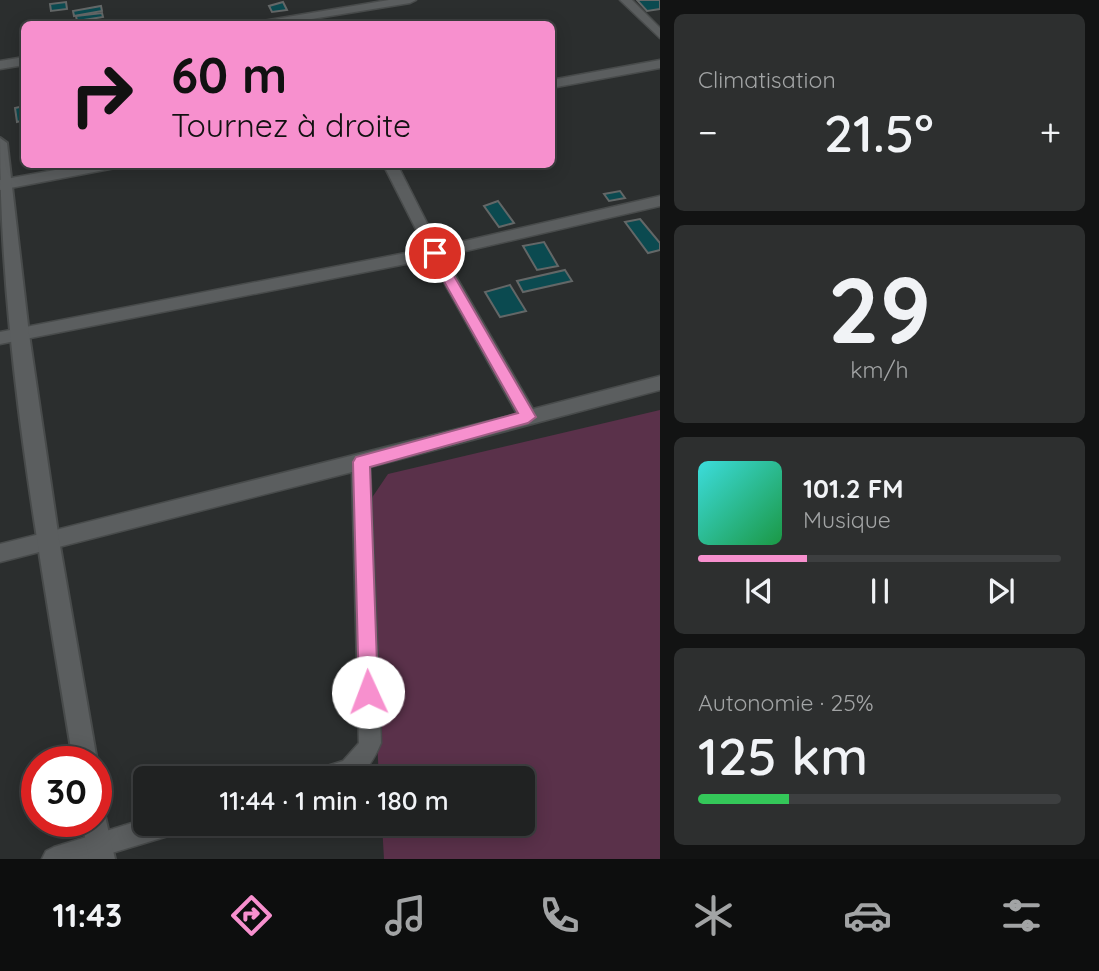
<!DOCTYPE html>
<html lang="fr">
<head>
<meta charset="utf-8">
<style>
	:root { --surface:#202222; --page:#2d2f2f; --text:#f1f3f6; --muted:#a2a4a5; --line:#3d3f40; --accent:#f790ce }
	body { margin:0; font-family:Quicksand,sans-serif; background:var(--page); color:var(--text); height:100vh; display:flex; flex-direction:column; font-size:26px; white-space:nowrap }
	* { box-sizing:border-box; margin:0 }
	p { font-size:23px; color:var(--muted) }
	.icon { flex:none; width:38px; height:38px; fill:none; stroke:currentColor; stroke-width:2; stroke-linecap:round; stroke-linejoin:round }
	.map { position:relative; flex:1; overflow:hidden }
	.details { display:flex; flex-direction:column; gap:14px; padding:14px; background:#121313; width:439px }
	.details>* { flex:none }
	.top-card { position:absolute; left:21px; top:21px; width:534px; height:147px; border-radius:10px; box-shadow:0 4px 18px #0003,0 0 0 2px var(--line); background:#f790ce; color:#111; overflow:hidden }
	.speed { position:absolute; left:21px; top:746px; display:flex; gap:14px; font-size:35px; font-weight:700; text-align:center }
	.speed>* { display:grid; place-content:center; width:91px; height:91px; border-radius:50%; background:var(--surface); box-shadow:0 4px 18px #0003,0 0 0 2px var(--line); line-height:1 }
	.speed .limit { border:10px solid #d22; background:#fff; color:#111 }
	.pin { position:absolute; display:grid; place-items:center; width:60px; height:60px; color:#fff; margin:-30px; border:4px solid #fff; border-radius:50%; box-shadow:0 2px 7px #0007 }
	.me { position:absolute; width:77px; margin:-38px; rotate:358deg; stroke-linejoin:round; filter:drop-shadow(0 0 5px #0008) }
	.turn { display:flex; align-items:center; gap:24px; height:147px; padding:0 35px; font-size:32px }
	.turn .icon { width:91px; height:91px; stroke-width:2.5 }
	.turn b { display:block; font-size:49px; line-height:60px }
	.big { font-size:52px; font-weight:600; line-height:1.1 }
	.details .tile { flex:1; display:flex; flex-direction:column; justify-content:center; gap:10px; min-width:0; padding:0 24px; border-radius:10px; background:var(--page) }
	.details .dial { align-items:center; gap:0 }
	.dial b { font-size:91px; line-height:1 }
	.song { display:flex; align-items:center; gap:21px }
	.cover { width:84px; height:84px; border-radius:10px; background:linear-gradient(135deg,hsl(180 70% 55%),hsl(140 70% 35%)) }
	.played { height:7px; border-radius:4px; background:linear-gradient(90deg,var(--accent) 30%,var(--line) 30%) }
	.keys { display:flex; justify-content:space-around; direction:ltr }
	.heat { display:flex; justify-content:space-between; align-items:center; font-size:38px; direction:ltr }
	.charge { height:10px; border-radius:5px; background:linear-gradient(90deg,#34c759 25%,var(--line) 0) }
	.trip { position:absolute; left:133px; top:766px; width:402px; height:70px; border-radius:10px; background:var(--surface); box-shadow:0 4px 18px #0003,0 0 0 2px var(--line); font-weight:600; line-height:70px; text-align:center }
	.tabs { display:flex; height:112px; justify-content:space-around; align-items:center; background:#0d0e0e; color:var(--muted) }
	.tabs .icon { width:49px; height:49px }
	.tabs .selected { color:var(--accent) }
	.tabs b { font-size:32px; color:var(--text) }
	main { display:flex; flex:1; min-height:0 }
	.map>svg:first-child { display:block }
	.green { fill:#5a314a }
	.building { fill:#0b4a50; stroke:#636767; stroke-width:2 }
	.lines { fill:none; stroke-linecap:round; stroke-linejoin:round }
	.minor-casing { stroke:#484b4b; stroke-width:3 }
	.tertiary-casing { stroke:#484b4b; stroke-width:4 }
	.minor { fill:#5b5e5f; fill-rule:evenodd }
	.tertiary { fill:#5b5e5f; fill-rule:evenodd }
	.route { fill:#f790ce; stroke:#a15e86; stroke-width:2 }
</style>
</head>
<body>
<main>
<div class="map">
<svg width="660" height="859" viewBox="0 0 660 859">
	<rect width="100%" height="100%" fill="#2b2e2e"/>
	<polygon class="green" points="660,410 660,859 384,859 382,824 523,824 523,779 379,779 365,508 388,474"/>
	<g class="building">
		<polygon points="637,0 660,0 660,9 647,11"/>
		<polygon points="66,2 67,9 51,11 50,4"/>
		<polygon points="283,2 287,10 272,12 269,6"/>
		<polygon points="101,6 102,11 74,16 73,11"/>
		<polygon points="102,13 103,17 77,21 76,16"/>
		<polygon points="24,106 24,120 17,122 15,108"/>
		<polygon points="620,191 625,198 609,201 604,194"/>
		<polygon points="498,201 514,223 499,227 484,206"/>
		<polygon points="640,219 660,243 660,250 648,253 625,222"/>
		<polygon points="544,242 558,266 537,270 523,246"/>
		<polygon points="565,270 572,281 523,292 517,281"/>
		<polygon points="510,285 526,311 500,317 485,292"/>
	</g>
	<g class="lines">
		<defs>
			<g id="minor">
				<polygon points="389,0 416,0 410,3 281,24 257,24 263,21"/>
				<polygon points="620,0 632,0 660,28 660,38"/>
				<polygon points="24,57 24,65 0,69 0,61"/>
				<polygon points="660,60 660,68 551,88 551,80"/>
				<polygon points="88,164 121,164 115,168 0,190 0,180"/>
				<path d="M383,164H397L439,247L660,196V206L444,256L533,409L660,376V390L370,467L381,743C363,786 349,779 308,779L311,771L343,761L359,743L352,472L0,562V544L517,414L431,259L0,344V332L426,249Z"/>
				<polygon points="145,819 145,824 180,824 176,832 168,836 92,859 42,859 46,851 54,847"/>
			</g>
			<g id="tertiary">
				<path d="M0,138L7,143L29,334L59,540L97,761L96,764V761H73C40,556 0,346 0,138Z"/>
				<polygon points="96,809 104,812 115,859 89,859 82,821 96,821"/>
			</g>
		</defs>
		<use href="#minor" class="minor-casing"/>
		<use href="#tertiary" class="tertiary-casing"/>
		<use href="#minor" class="minor"/>
		<use href="#tertiary" class="tertiary"/>
	</g>
	<polygon class="route" points="435,248 439,250 536,417 528,423 370,467 378,692 375,699 368,702 362,699 359,692 353,462 356,457 518,413 428,253"/>
</svg>
<div class="speed"><div class="limit">30</div></div>
<div class="pin" style="left:435px;top:253px;background:#d93025"><svg class="icon" aria-label="arrive" viewBox="0 0 24 24"><path d="M6 21V4h12l-3 4 3 4H6"/></svg></div>
<svg class="me" style="left:368px;top:692px" viewBox="-20 -20 40 40"><circle r="19" fill="#fff"/><path d="M0-13L10 11 0 6-10 11z" fill="#f790ce"/></svg>
<div class="trip">11:44 · 1 min · 180 m</div>
<div class="top-card">
<div class="turn"><svg class="icon" aria-label="right" viewBox="0 0 24 24"><path d="M7 20v-9h11M14 6l5 5-5 5"/></svg><div><b>60 m</b>Tournez à droite</div></div>
</div>
</div>
<section class="details">
<div class="tile"><p>Climatisation</p>
<div class="heat"><a>−</a><b class="big">21.5°</b><a>+</a></div>
</div>
<div class="tile dial"><b>29</b><p>km/h</p></div>
<div class="tile">
<div class="song"><i class="cover"></i><div><b>101.2 FM</b><p>Musique</p></div></div>
<div class="played"></div>
<div class="keys"><svg class="icon" aria-label="previous" viewBox="0 0 24 24"><path d="M18 5L8 12l10 7zM5 5v14"/></svg><svg class="icon" aria-label="pause" viewBox="0 0 24 24"><path d="M8 5v14M16 5v14"/></svg><svg class="icon" aria-label="next" viewBox="0 0 24 24"><path d="M6 5l10 7-10 7zM19 5v14"/></svg></div>
</div>
<div class="tile"><p>Autonomie · 25%</p><b class="big">125 km</b><div class="charge"></div></div>
</section>
</main>
<nav class="tabs">
<b>11:43</b>
<svg class="icon selected" aria-label="directions" viewBox="0 0 24 24"><path d="M12 3l9 9-9 9-9-9zM9 14v-3h6M13 9l2 2-2 2"/></svg>
<svg class="icon" aria-label="music" viewBox="0 0 24 24"><path d="M9 18V5l10-2v13"/><circle cx="6" cy="18" r="3"/><circle cx="16" cy="16" r="3"/></svg>
<svg class="icon" aria-label="phone" viewBox="0 0 24 24"><path d="M5 4h4l2 5-3 2q2 4 5 5l2-3 5 2v4C11 20 4 13 5 4z"/></svg>
<svg class="icon" aria-label="climate" viewBox="0 0 24 24"><path d="M12 3v18M4 7l16 10M4 17L20 7"/></svg>
<svg class="icon" aria-label="car" viewBox="0 0 24 24"><path d="M5 17H2v-5l4-1 3-4h7l3 4 3 1v5h-3M9 17h6M6 11h13"/><circle cx="7" cy="17" r="2"/><circle cx="17" cy="17" r="2"/></svg>
<svg class="icon" aria-label="filters" viewBox="0 0 24 24"><path d="M4 7h16M4 17h16"/><circle cx="9" cy="7" r="2"/><circle cx="15" cy="17" r="2"/></svg>
</nav>
</body>
</html>
